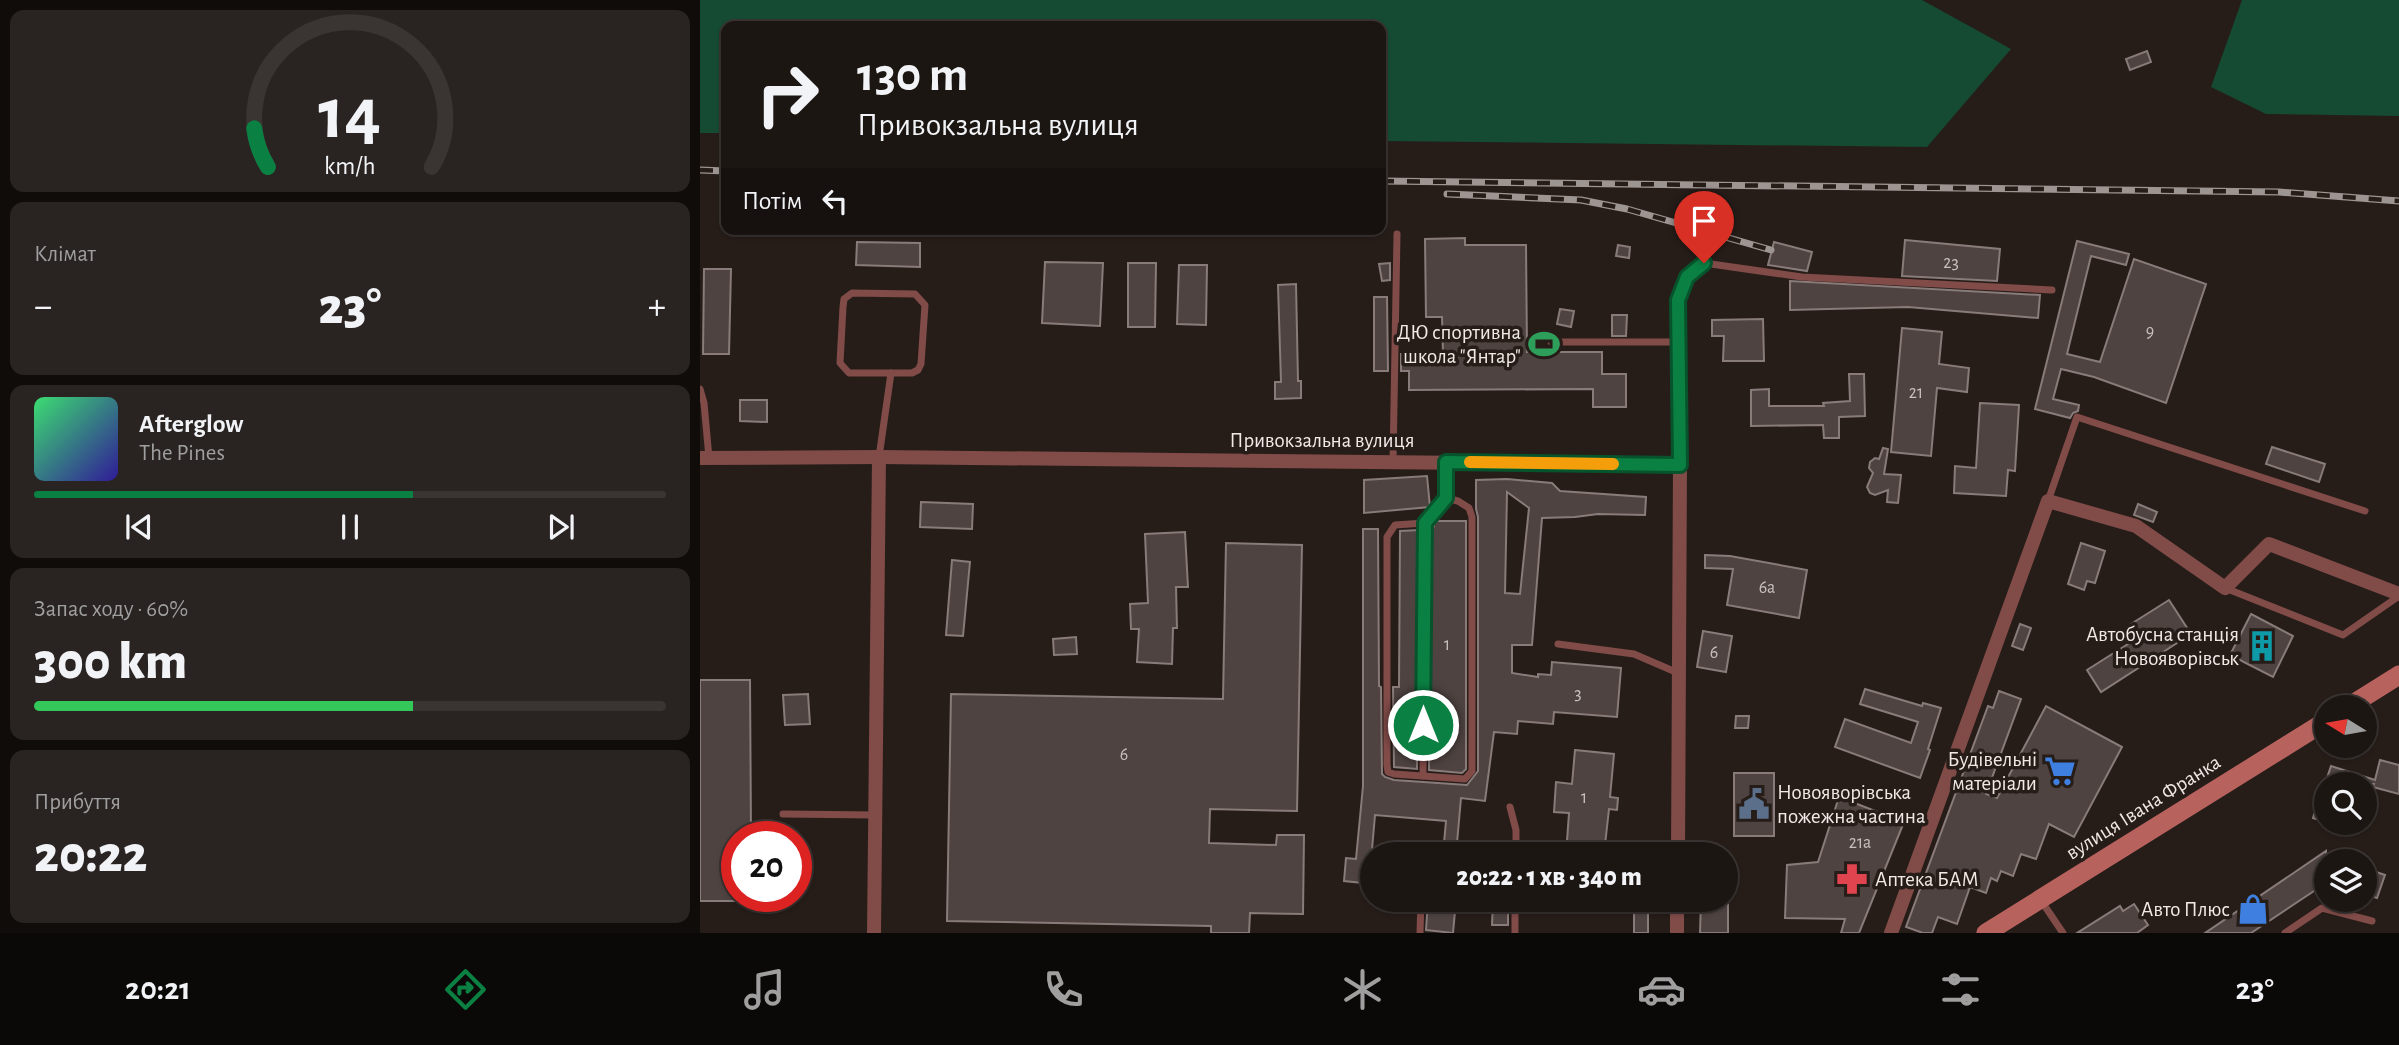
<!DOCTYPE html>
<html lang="uk">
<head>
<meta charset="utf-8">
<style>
	:root { --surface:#1c1613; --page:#292321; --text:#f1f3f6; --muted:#a09fa0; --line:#3a3533; --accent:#0b8043 }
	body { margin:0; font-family:"Alegreya Sans",sans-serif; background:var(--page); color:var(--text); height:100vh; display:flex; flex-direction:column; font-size:26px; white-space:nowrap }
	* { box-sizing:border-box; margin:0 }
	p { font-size:23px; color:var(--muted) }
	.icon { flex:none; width:38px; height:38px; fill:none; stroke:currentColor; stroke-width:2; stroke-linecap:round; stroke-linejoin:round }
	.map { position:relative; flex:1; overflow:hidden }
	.details { display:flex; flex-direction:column; gap:10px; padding:10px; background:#0f0c0a; width:700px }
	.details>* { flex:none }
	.banner { position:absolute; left:21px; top:21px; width:665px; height:214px; border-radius:14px; box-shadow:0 2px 5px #0004,0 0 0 2px var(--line); background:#1c1613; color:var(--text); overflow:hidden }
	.needle { width:46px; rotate:281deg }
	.fabs { position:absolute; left:1614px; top:695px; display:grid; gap:14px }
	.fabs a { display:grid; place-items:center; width:63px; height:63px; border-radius:50%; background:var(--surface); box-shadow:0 2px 5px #0004,0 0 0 2px var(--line); font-size:35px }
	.speed { position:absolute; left:21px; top:821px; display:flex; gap:14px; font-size:35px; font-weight:700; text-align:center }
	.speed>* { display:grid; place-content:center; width:91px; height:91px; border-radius:50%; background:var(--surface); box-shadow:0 2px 5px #0004,0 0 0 2px var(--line); line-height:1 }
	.speed .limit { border:10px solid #d22; background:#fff; color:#111 }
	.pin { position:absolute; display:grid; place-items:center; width:60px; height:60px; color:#fff; margin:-72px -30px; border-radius:50% 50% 50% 0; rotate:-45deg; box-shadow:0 0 7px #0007 }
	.pin .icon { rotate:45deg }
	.me { position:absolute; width:77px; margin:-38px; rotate:0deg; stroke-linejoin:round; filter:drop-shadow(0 0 5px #0008) }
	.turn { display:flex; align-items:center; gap:24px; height:147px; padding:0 21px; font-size:32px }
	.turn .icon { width:91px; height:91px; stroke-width:2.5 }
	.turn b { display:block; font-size:49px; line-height:60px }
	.then { display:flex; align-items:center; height:66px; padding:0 21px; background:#0003; gap:14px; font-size:26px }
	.big { font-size:52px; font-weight:800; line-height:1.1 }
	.details .card { flex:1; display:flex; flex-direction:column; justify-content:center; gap:10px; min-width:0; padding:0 24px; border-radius:14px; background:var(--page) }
	.details .dial { align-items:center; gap:0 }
	.dial svg { height:182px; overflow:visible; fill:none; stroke:var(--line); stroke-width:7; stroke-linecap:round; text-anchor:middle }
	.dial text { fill:var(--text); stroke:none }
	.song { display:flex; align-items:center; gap:21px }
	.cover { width:84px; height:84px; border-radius:10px; background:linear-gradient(135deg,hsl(140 70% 55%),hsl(250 70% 35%)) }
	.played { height:7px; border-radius:4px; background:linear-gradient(90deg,var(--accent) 60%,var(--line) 60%) }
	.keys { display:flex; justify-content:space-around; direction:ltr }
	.heat { display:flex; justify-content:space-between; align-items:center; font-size:38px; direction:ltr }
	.charge { height:10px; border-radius:5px; background:linear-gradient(90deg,#34c759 60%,var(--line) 0) }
	.trip { position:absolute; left:660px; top:842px; width:378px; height:70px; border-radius:35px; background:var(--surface); box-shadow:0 2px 5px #0004,0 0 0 2px var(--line); font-weight:800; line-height:70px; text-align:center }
	.menu { display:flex; height:112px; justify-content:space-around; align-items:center; background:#0b0908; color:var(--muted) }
	.menu .icon { width:49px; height:49px }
	.menu .active { color:var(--accent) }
	.menu b { font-size:32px; color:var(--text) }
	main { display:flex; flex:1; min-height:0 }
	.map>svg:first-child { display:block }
	.green { fill:#154a33 }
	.building { fill:#4e4341; stroke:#887b79; stroke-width:2; fill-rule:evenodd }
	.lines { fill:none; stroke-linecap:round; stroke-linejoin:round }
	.lane { stroke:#814b48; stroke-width:7 }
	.street { stroke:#814b48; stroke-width:14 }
	.secondary { stroke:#b8625e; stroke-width:19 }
	.rail-casing { stroke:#9d9591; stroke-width:7 }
	.rail { stroke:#261d19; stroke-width:4.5; stroke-dasharray:13; stroke-linecap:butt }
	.route-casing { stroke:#07532c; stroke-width:18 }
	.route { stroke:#0b8043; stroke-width:12 }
	.slow { stroke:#f59e0b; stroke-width:12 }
	.labels { text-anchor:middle; stroke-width:7; stroke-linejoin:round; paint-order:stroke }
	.number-label { font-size:18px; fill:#c8c0bd }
	.poi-label { font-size:21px; fill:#f0e9e6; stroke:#261d19; text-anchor:end }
	.street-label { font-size:21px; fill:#f0e9e6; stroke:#261d19 }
</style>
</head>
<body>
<main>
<section class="details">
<div class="card dial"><svg viewBox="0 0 100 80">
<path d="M14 69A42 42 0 1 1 86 69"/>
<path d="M14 69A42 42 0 0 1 8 52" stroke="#0b8043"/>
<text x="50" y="56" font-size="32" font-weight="700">14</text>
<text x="50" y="72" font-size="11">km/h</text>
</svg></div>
<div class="card"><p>Клімат</p>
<div class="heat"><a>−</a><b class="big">23°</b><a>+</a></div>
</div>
<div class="card">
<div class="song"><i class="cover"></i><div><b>Afterglow</b><p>The Pines</p></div></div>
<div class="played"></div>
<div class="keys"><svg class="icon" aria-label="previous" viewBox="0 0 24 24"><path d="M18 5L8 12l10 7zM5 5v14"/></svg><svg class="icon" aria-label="pause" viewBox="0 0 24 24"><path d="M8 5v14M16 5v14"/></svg><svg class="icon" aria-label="next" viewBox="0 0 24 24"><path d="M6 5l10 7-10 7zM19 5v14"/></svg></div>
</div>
<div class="card"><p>Запас ходу · 60%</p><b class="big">300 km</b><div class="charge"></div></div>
<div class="card"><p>Прибуття</p><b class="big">20:22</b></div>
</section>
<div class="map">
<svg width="1699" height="933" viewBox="0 0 1699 933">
	<rect width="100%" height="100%" fill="#261d19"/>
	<g class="green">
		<polygon points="0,0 1222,0 1311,49 1227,147 681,141 681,26 26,26 26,133 0,133"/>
		<polygon points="1542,0 1699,0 1699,116 1566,114 1511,87"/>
	</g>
	<g class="building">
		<polygon points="1447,51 1451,62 1430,70 1426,59"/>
		<polygon points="765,238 765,245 826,245 827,352 902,352 902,374 926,374 926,407 893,407 893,389 709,390 709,371 701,371 701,354 743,354 742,317 726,317 725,239"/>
		<polygon points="1205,240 1300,249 1297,281 1202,276"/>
		<polygon points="1377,241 1429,254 1426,265 1391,256 1367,354 1400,362 1434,259 1506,284 1466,403 1394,377 1361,369 1353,399 1379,405 1378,411 1373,413 1370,418 1335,409"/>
		<polygon points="157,242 220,243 220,267 156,265"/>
		<polygon points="1074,242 1112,252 1107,271 1068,265"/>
		<polygon points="918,245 930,247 929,258 916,256"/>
		<polygon points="345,262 403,263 400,326 342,323"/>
		<polygon points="428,263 456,263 455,327 428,327"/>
		<polygon points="690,263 690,280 682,281 679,264"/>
		<polygon points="479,265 507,265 506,325 477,324"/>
		<polygon points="4,269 31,269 29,354 3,354"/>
		<polygon points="1090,281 1340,295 1338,318 1208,307 1090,310"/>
		<polygon points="596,284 598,381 601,381 601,398 575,399 575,382 581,382 578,285"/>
		<polygon points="674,297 687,297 688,371 674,371"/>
		<polygon points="860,309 874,311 871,327 857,324"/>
		<polygon points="912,315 927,315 926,336 912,336"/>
		<polygon points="1063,319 1064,361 1023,361 1024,336 1012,336 1012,320"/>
		<polygon points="1202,328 1242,332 1239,364 1269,368 1267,392 1237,388 1231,456 1191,452"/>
		<polygon points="1149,374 1164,374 1165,416 1139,417 1139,438 1124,438 1123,425 1051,426 1051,390 1069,389 1069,406 1124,406 1123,403 1150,401"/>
		<polygon points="40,400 67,400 67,422 40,421"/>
		<polygon points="1280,403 1319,405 1315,471 1308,470 1306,496 1254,493 1255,466 1276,468"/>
		<polygon points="1572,447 1625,464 1619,482 1566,464"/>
		<polygon points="1183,448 1188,449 1184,474 1201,475 1198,503 1187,502 1188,490 1175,495 1170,493 1167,487 1173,473 1169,468 1170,462 1175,458 1179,459"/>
		<polygon points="727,476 730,507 664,513 664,480"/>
		<path d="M807,479L852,483L860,491L946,497L945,515L898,514L875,517L842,518L832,645H812V673L838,677V674L851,675L852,662L921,668L917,717L854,712L853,724L818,721L817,734L794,732L785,801L761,798L756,854H743L746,821L675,815L671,861L672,884L644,881L646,858L656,859L663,786V529H678L679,686L681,687L682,774L685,777L694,780L767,785L778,771V517L776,509V480ZM807,492L829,508L820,594L805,593Z"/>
		<polygon points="221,502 273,504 272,529 220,527"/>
		<polygon points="1438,504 1457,512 1453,522 1434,515"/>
		<polygon points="735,521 766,521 766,769 762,773 729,770 731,529 733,529"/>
		<polygon points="719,530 717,769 694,767 693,687 699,687 700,531"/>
		<polygon points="485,532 488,587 476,587 477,628 473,628 472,664 437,662 439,629 431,629 430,604 448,603 445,534"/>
		<polygon points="526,543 602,545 597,811 510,809 509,843 576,845 577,835 604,835 603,914 550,913 549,933 511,933 511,926 247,921 251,694 523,699"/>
		<polygon points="1381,543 1405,551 1395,583 1387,581 1384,590 1368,584"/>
		<polygon points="1005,555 1030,556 1107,570 1099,618 1027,605 1033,569 1005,568"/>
		<polygon points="252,560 270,562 263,636 246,635"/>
		<polygon points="1469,600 1491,634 1401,692 1387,670 1439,637 1431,624"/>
		<polygon points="1551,614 1593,636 1573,677 1530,655"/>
		<polygon points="1320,624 1331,628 1323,650 1312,646"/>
		<polygon points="1003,631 1032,636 1026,672 997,667"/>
		<polygon points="376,637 377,654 354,655 353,639"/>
		<polygon points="0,680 50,680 51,836 37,836 37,901 0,901"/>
		<polygon points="1165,689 1222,706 1223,703 1241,708 1228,749 1230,750 1220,778 1135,747 1145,719 1211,743 1218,722 1160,704"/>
		<polygon points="1299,691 1321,699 1286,794 1297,798 1346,706 1422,747 1374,837 1349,824 1336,859 1321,854 1313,876 1301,871 1297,881 1291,878 1286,893 1270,887 1257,924 1238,917 1232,933 1223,933 1206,927 1288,706 1293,708"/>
		<polygon points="108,694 110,724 85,725 83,695"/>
		<polygon points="1036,716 1049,716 1048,728 1035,728"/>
		<polygon points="875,750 914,754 910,797 918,798 917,810 909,809 905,845 867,841 869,813 854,812 856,782 872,784"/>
		<polygon points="1680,760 1699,765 1699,794 1673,787 1674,784 1625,784 1631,766 1675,780"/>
		<rect x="1034" y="773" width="40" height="63"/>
		<polygon points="1623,787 1626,788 1626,822 1613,818"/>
		<polygon points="1139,797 1204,822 1159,933 1141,933 1145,919 1085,918 1087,865 1118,862"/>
		<polygon points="1626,851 1626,883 1551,933 1505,933"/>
		<polygon points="1664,868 1685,875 1677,898 1664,894"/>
		<polygon points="728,900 756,900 753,933 726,930"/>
		<polygon points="793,900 808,900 808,925 792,925"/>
		<rect x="934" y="900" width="14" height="33"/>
		<polygon points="1001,900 1028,900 1028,933 1000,933"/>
		<polygon points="1434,904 1448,925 1437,933 1377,933 1420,906 1423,911"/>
	</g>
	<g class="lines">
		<g class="lane">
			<polygon points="152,293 215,294 225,305 221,364 218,370 212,373 149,373 140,363 143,307 144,299"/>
			<polyline points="851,342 979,342"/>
			<polyline points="0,389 4,403 9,458"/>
			<polyline points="179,457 191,373"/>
			<polyline points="693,462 697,234"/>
			<polyline points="746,462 746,498"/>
			<polyline points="980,465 978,301 987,277 1004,263 1102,277 1352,290"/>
			<polygon points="746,498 758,501 769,508 772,517 772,771 765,779 694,774 688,772 687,765 687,537 695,525 725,523"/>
			<polyline points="1348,501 1377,417 1665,511"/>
			<polyline points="1525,588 1643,635 1699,596"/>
			<polyline points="858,644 934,654 978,673"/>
			<polyline points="723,776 725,523"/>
			<polyline points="810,807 816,830 816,854"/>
			<polyline points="83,814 175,815"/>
			<polyline points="722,854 723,844"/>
			<polyline points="1342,902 1363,933"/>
			<polyline points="720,933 721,900"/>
			<polyline points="815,933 815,900"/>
			<polyline points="1585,933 1622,908 1672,921"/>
		</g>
		<g class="street">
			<polyline points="0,458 179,457 980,465 978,854"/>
			<polyline points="174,933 179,457"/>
			<polyline points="977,933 977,900"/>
			<polyline points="1191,933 1348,501 1436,526 1525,588 1569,544 1699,594"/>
		</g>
		<g class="secondary">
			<polyline points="1648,707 1699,675"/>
			<polyline points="1286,933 1626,721"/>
		</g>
		<defs>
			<g id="rail">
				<polyline points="0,170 26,171"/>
				<polyline points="681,181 1579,192 1699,201"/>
				<polyline points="747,194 881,200 927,209 1071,250"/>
			</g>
		</defs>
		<use href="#rail" class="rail-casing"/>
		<use href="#rail" class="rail"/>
	</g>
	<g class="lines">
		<defs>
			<polyline id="route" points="723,725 725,523 746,498 746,462 980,465 978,300 987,277 1004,263"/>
		</defs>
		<use href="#route" class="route-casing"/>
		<use href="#route" class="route"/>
		<polyline class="slow" points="770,462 913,464"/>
	</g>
	<defs>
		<symbol id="stadium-bare" viewBox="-9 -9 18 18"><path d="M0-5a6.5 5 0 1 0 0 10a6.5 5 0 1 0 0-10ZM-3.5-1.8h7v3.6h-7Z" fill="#2e9e5b" stroke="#261d19" stroke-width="2.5" paint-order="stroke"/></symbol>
		<symbol id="building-bare" viewBox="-9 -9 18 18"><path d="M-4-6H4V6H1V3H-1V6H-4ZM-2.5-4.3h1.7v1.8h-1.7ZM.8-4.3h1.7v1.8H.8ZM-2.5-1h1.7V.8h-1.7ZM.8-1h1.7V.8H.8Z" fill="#0f9aa8" stroke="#261d19" stroke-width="2.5" paint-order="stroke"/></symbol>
		<symbol id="supermarket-bare" viewBox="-9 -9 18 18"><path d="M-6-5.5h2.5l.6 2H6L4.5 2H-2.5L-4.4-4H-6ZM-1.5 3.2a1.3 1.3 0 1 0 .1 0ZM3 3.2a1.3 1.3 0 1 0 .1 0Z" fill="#3f7fe0" stroke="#261d19" stroke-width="2.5" paint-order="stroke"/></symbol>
		<symbol id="civic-bare" viewBox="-9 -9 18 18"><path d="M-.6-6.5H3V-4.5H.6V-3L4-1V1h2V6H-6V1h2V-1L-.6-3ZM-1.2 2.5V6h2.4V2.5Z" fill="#5c6f8a" stroke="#261d19" stroke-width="2.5" paint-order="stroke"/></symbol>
		<symbol id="pharmacy-bare" viewBox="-9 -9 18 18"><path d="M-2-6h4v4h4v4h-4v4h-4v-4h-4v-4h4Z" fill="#e0444e" stroke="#261d19" stroke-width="2.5" paint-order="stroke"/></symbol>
		<symbol id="shop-bare" viewBox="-9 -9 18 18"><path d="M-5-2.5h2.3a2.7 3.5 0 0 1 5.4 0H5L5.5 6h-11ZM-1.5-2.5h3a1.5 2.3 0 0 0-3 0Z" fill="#3f7fe0" stroke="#261d19" stroke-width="2.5" paint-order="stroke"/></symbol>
	</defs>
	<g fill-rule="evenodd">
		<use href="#stadium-bare" x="822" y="322" width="44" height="44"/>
		<use href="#building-bare" x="1540" y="624" width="44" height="44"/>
		<use href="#supermarket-bare" x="1338" y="749" width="44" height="44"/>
		<use href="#civic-bare" x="1032" y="782" width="44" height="44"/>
		<use href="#pharmacy-bare" x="1130" y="857" width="44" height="44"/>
		<use href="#shop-bare" x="1531" y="887" width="44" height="44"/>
	</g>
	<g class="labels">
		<g class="number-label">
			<text x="1251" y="268">23</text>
			<text x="1450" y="337">9</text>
			<text x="1216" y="398">21</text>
			<text x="1067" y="593">6а</text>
			<text x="747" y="650">1</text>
			<text x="1014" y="658">6</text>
			<text x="878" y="699">3</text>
			<text x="424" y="760">6</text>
			<text x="884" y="803">1</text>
			<text x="1160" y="848">21а</text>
		</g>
		<g class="poi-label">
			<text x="821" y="339">ДЮ спортивна<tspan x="821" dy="24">школа "Янтар"</tspan></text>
			<text x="1539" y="641">Автобусна станція<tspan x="1539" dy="24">Новояворівськ</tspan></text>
			<text x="1337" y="766">Будівельні<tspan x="1337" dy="24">матеріали</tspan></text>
			<text x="1077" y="799" text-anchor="start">Новояворівська<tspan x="1077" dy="24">пожежна частина</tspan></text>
			<text x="1175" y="886" text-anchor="start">Аптека БАМ</text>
			<text x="1530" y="916">Авто Плюс</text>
		</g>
		<g class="street-label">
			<text x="622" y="447">Привокзальна вулиця</text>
			<text transform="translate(1443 807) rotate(-32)" y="7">вулиця Івана Франка</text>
		</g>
	</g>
</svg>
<div class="fabs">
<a><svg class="needle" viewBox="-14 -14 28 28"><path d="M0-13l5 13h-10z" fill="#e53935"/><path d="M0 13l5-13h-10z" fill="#a09fa0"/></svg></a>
<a><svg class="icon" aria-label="search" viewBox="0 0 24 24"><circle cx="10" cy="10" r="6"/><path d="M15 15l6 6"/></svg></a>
<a><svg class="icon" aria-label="layers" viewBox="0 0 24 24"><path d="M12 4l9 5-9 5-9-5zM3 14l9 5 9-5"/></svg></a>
</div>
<div class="speed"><div class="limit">20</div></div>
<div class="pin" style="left:1004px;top:263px;background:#d93025"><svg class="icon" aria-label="arrive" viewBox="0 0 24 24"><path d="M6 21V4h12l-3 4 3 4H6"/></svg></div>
<svg class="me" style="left:723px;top:725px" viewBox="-20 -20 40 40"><circle r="17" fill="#0b8043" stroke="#fff" stroke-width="3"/><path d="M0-11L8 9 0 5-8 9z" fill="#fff"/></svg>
<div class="trip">20:22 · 1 хв · 340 m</div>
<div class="banner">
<div class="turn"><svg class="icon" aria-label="right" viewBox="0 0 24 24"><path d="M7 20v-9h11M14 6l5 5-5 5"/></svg><div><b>130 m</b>Привокзальна вулиця</div></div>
<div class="then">Потім<svg class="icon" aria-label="left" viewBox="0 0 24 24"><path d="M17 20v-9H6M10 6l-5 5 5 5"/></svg></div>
</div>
</div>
</main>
<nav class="menu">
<b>20:21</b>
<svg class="icon active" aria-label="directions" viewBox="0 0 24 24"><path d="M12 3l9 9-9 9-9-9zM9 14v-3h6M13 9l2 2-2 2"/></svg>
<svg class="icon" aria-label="music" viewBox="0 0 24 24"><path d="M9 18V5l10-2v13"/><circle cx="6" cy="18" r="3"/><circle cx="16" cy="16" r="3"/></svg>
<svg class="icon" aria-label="phone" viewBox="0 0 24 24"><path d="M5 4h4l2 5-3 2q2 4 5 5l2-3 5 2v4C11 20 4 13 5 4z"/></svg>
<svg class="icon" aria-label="climate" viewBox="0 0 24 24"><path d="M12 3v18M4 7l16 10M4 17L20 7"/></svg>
<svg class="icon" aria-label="car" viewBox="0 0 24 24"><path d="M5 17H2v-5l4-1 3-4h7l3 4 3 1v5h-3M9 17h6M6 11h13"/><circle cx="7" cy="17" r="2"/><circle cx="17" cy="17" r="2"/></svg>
<svg class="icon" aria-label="filters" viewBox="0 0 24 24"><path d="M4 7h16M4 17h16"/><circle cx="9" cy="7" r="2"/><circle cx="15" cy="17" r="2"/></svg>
<b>23°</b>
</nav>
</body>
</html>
